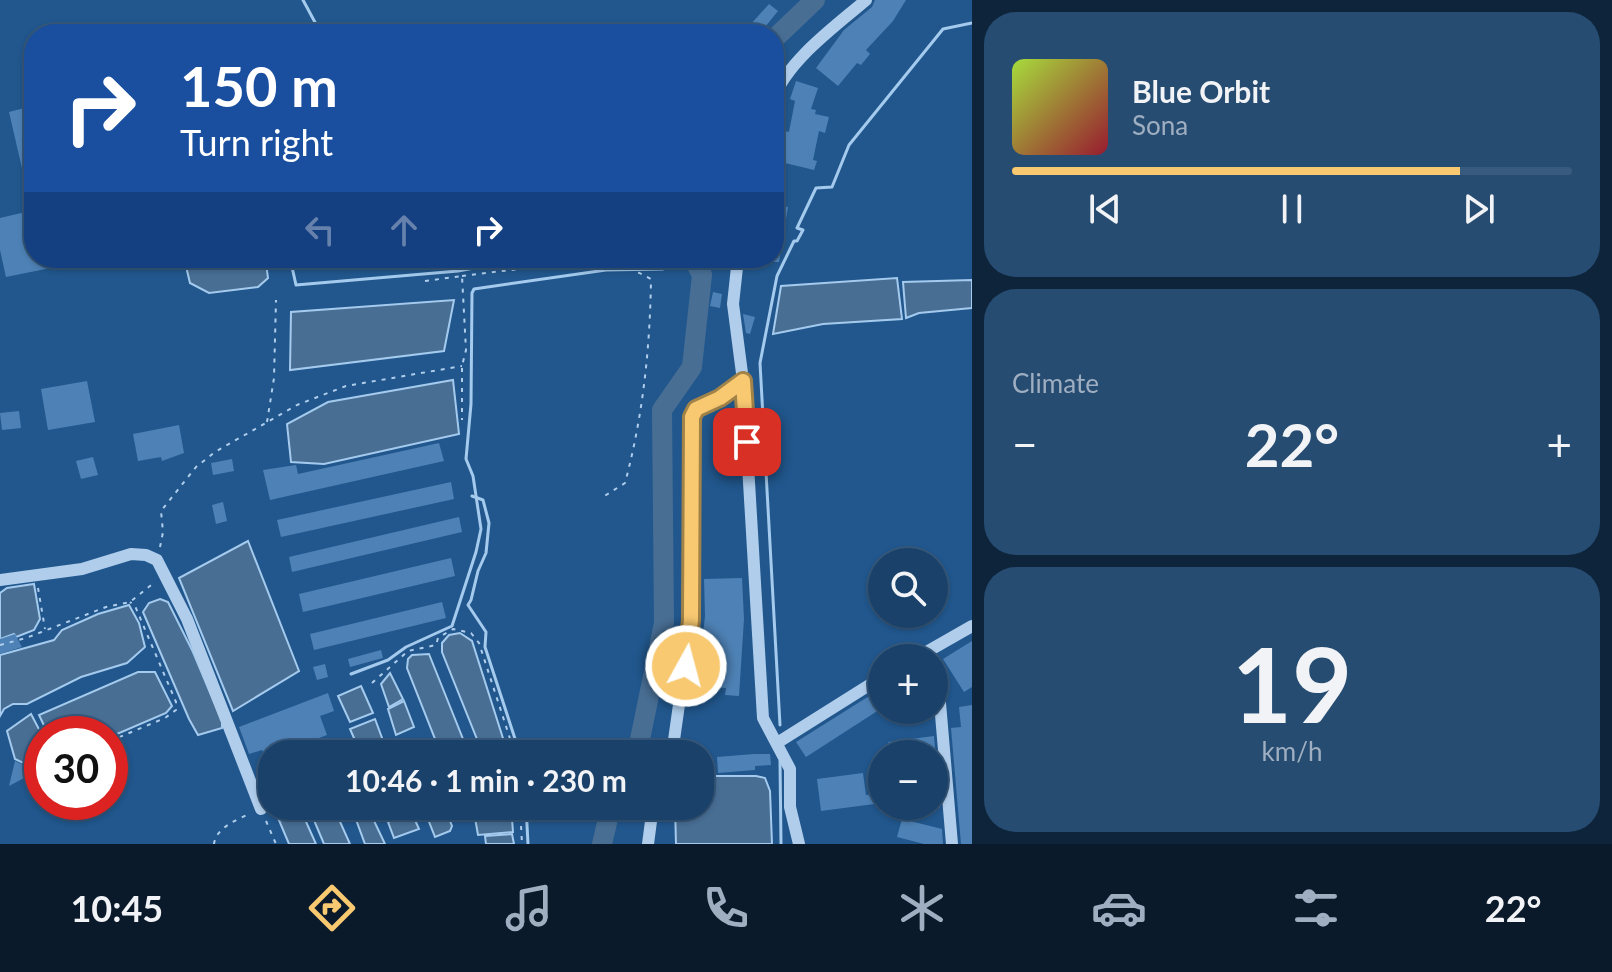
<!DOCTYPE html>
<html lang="en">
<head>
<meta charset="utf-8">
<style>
	:root { --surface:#19416a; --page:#264c72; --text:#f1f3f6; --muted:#9fafc1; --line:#375a7e; --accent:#f8c971 }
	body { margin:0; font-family:Lato,sans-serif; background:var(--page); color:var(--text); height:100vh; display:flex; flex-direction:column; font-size:30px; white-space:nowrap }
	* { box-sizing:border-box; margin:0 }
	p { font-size:26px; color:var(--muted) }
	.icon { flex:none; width:44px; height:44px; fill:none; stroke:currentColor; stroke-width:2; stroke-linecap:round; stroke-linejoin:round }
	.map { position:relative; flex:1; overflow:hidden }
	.sheet { display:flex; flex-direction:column; gap:12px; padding:12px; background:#0e243a; width:640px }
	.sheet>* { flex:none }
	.guide { position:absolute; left:24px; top:24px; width:760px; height:244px; border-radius:32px; box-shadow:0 2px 6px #0004,0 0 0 2px var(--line); background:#1a4fa0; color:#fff; overflow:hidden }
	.fabs { position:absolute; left:868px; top:548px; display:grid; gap:16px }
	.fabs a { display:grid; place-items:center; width:80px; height:80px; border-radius:50%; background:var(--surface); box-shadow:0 2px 6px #0004,0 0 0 2px var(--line); font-size:40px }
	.speed { position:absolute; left:24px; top:716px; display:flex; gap:16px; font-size:40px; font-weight:700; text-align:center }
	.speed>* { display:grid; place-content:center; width:104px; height:104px; border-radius:50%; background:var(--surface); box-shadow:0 2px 6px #0004,0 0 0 2px var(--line); line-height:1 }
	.speed .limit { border:12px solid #d22; background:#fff; color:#111 }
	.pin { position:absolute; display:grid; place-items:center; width:68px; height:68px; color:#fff; margin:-34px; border-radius:16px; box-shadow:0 4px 12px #0006 }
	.me { position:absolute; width:88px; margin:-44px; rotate:7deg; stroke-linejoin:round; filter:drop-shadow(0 0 6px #0008) }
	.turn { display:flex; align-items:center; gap:28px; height:168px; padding:0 24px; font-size:36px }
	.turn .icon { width:104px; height:104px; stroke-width:2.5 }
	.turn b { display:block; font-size:56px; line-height:68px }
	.lanes { display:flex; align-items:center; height:76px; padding:0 24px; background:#0003; justify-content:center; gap:40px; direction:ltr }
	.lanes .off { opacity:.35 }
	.big { font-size:60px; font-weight:700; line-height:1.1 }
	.sheet .tile { flex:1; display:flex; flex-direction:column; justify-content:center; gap:12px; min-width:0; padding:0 28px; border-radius:32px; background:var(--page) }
	.sheet .dial { align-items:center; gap:0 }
	.dial b { font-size:104px; line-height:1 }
	.song { display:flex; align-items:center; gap:24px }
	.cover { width:96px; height:96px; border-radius:12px; background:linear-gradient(135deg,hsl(80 70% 55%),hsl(350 70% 35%)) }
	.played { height:8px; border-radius:4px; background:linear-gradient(90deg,var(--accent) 80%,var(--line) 80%) }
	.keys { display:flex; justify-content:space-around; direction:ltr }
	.heat { display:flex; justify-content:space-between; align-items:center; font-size:44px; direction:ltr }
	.trip { position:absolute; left:258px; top:740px; width:456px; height:80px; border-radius:32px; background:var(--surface); box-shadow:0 2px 6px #0004,0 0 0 2px var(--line); font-weight:700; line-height:80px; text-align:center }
	.menu { display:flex; height:128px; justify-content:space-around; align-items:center; background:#0a1a2a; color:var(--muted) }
	.menu .icon { width:56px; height:56px }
	.menu .current { color:var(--accent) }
	.menu b { font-size:36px; color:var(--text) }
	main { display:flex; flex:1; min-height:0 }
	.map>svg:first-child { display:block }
	.water { fill:#486e94; stroke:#a4caed; stroke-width:2 }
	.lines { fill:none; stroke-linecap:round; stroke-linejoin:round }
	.stream { stroke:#a4caed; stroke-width:3 }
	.river { stroke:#486e94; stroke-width:20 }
	.building { fill:#4e82b6 }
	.path { stroke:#b0ceec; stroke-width:2; stroke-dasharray:4 6; stroke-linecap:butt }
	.minor { stroke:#b0ceec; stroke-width:12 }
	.route-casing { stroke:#a18349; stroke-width:20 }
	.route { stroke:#f8c971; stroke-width:14 }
</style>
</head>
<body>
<main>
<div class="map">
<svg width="972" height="844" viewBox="0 0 972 844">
	<rect width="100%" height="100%" fill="#21578d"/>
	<g class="water">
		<polygon points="184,258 260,258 266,263 268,278 258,287 209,293 190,283"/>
		<polygon points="897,278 902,319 823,324 773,334 781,286"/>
		<polygon points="972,280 972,308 919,313 906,318 903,282"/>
		<polygon points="454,300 444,351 290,370 291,312"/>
		<polygon points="453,380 459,434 324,464 291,462 287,424 328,402"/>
		<polygon points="248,541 299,671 233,711 179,578"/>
		<polygon points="34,584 40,619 34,630 16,637 14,634 0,639 0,593 7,588"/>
		<polygon points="160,599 168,602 193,652 222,721 222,728 198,735 189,719 143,612 149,603"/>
		<polygon points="129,605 139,623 145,647 127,663 81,677 27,704 13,704 4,709 0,716 0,655 54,640 62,630 98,614"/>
		<polygon points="460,633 472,641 508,754 483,754 442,652 442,643 449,635"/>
		<polygon points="429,654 469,754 441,754 407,668 408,659 412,655"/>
		<polygon points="138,672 155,672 172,706 166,713 110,737 110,734 48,734 39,715"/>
		<polygon points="390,673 403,699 389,707 381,684"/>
		<polygon points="361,686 373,713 350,722 338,696"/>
		<polygon points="404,701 414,727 396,735 388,709"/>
		<polygon points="31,714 42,735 42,767 36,769 15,759 7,731"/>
		<polygon points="375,719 388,754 361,754 350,729"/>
		<polygon points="700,776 756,776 765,778 770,791 772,844 676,844 675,806 700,806"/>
		<polygon points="273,806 299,806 316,844 289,844"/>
		<polygon points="308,806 333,806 350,844 324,844"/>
		<polygon points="351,806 367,806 385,844 365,844"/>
		<polygon points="431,806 444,806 452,826 450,831 435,837 424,809"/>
		<polygon points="489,806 511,806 513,832 478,835 475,818"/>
		<polygon points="411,811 419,829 394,838 388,822"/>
		<polygon points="512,834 514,844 486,844 485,836"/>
	</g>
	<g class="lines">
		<g class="stream">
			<polyline points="303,0 317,26 316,34"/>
			<polyline points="290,258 296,285 458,271 529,258"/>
			<polyline points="472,496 483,500 489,523 486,553 478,571 471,600 468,605 486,632 485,647 520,754"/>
			<polyline points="351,674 388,660 406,647 452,626 476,552 481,529 473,476 466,459 471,404 472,293 474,289 606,270 663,269"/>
			<polyline points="780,725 760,363 777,276 794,241 797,241 803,230 797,228 816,188 832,187 849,145 943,29 972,23"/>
			<polyline points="780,761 781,844"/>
			<polyline points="526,806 528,844"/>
		</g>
		<g class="river">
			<polyline points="774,39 815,0"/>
			<polyline points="637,754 664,623 662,410 692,367 702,275 693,258"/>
			<polyline points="602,844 611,806"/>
		</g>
	</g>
	<g class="building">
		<polygon points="875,0 906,0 893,21 866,50 870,54 861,65 857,63 838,86 816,68 844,30 872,7"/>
		<polygon points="769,4 778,11 761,32 763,34 743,34 740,30 746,22 750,25"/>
		<polygon points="796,81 818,88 811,109 816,110 815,114 829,117 825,133 819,131 813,160 817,161 814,170 785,163 783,171 774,169 774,157 780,159 785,131 789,132 795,101 790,99"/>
		<polygon points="32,106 34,202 30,203 9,112"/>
		<polygon points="774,204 788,207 779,262 774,262"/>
		<polygon points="34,210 34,258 80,258 80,262 6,277 0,250 0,218"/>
		<polygon points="713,292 722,294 720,308 710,306"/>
		<polygon points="743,314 755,317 750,334 746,333"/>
		<polygon points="87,381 95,422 48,430 41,389"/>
		<polygon points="19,411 21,428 2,430 0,413"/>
		<polygon points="179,425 184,453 162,461 161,457 138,461 133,434"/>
		<polygon points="439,443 444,461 270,500 263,470 296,465 298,474"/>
		<polygon points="93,457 98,475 81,479 76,461"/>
		<polygon points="232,459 234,471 213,475 211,463"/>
		<polygon points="451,482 454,499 281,537 277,520"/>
		<polygon points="223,502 227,521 216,524 212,505"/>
		<polygon points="459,517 462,532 292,572 289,557"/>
		<polygon points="451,558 455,576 303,612 299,594"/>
		<polygon points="742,578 744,619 739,696 725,695 726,688 697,686 705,616 704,579"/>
		<polygon points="442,602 446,618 314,650 310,634"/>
		<polygon points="15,634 22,647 0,654 0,639"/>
		<polygon points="972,641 972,687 964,692 943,659"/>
		<polygon points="381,650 383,658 350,667 348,659"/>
		<polygon points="325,664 328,677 317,680 313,667"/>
		<polygon points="882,691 882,708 806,757 796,742 866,698"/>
		<polygon points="328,693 334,711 320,716 327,735 301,745 300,742 265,756 262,750 249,754 239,727"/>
		<polygon points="972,705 972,844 961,844 951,728 961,727 959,707"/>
		<polygon points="934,736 940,808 934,809 934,754 890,754 888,742"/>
		<polygon points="754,754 770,754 771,765 755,766 755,770 718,773 717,757"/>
		<polygon points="15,761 37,771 9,786"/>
		<polygon points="863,773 866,795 882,794 882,803 821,811 817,779"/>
		<polygon points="902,819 942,829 943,844 924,844 897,837"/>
	</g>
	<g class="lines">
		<g class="path">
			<path d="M462,276L576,262L614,260L651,279C650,348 643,416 625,483L603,497"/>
			<polyline points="425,281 462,276 466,350 462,366 462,420"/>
			<polyline points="267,422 274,378 276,300"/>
			<polyline points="160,547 163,532 161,511 196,467 215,452 297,405 346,386 462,366"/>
			<polyline points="38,588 45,629"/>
			<polyline points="0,645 26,638 106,607 130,602 155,582"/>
			<polyline points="372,683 408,651 436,645 438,638 453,629 471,633 479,643 515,754"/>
			<polyline points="110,741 165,718 176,710 176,702 135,606 130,602"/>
			<polyline points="520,806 522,844"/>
			<polyline points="266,821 276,844"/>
			<path d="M214,844C216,828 236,820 249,814"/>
		</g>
		<g class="minor">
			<path d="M774,98C788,60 836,26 866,0"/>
			<polyline points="738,258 733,304 743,381 763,718 790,769 790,807 799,844"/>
			<polyline points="0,580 82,569 131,554 146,555 157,560 187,619 261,809"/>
			<polyline points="916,658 972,626"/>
			<polyline points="940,703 952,844"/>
			<polyline points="777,743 882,677"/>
			<polyline points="672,754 691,620 692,417 696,409 720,398 743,381"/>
			<polyline points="648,844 653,806"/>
		</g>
	</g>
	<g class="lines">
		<defs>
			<polyline id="route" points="686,666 691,620 692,417 696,409 720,398 743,381 747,442"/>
		</defs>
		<use href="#route" class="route-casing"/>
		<use href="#route" class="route"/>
	</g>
</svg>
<div class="fabs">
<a><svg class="icon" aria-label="search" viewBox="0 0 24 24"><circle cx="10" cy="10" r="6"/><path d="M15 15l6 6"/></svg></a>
<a>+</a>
<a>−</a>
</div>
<div class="speed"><div class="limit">30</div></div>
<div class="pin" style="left:747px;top:442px;background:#d93025"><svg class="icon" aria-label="arrive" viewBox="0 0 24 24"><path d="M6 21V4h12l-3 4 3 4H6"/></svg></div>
<svg class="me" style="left:686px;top:666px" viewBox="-20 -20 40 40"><circle r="17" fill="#f8c971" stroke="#fff" stroke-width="3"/><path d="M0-11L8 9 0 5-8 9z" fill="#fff"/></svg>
<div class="trip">10:46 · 1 min · 230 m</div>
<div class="guide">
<div class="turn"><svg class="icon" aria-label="right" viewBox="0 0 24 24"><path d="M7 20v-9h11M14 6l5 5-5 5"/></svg><div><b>150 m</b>Turn right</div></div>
<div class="lanes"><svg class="icon off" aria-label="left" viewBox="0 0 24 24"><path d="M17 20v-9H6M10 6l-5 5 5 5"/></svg><svg class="icon off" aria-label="ahead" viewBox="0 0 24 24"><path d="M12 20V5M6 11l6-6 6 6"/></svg><svg class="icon" aria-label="right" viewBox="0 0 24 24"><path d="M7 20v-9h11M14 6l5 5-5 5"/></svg></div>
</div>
</div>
<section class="sheet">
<div class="tile">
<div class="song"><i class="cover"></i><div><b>Blue Orbit</b><p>Sona</p></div></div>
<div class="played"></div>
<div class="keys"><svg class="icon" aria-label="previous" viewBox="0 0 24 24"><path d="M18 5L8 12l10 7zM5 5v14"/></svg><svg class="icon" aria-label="pause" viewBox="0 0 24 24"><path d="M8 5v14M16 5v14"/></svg><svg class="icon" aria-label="next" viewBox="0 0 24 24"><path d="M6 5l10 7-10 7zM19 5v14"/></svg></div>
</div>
<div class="tile"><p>Climate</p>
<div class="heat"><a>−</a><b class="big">22°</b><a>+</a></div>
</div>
<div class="tile dial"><b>19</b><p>km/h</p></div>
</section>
</main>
<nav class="menu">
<b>10:45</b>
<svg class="icon current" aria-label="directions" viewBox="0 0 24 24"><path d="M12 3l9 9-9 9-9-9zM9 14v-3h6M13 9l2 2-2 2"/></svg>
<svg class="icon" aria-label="music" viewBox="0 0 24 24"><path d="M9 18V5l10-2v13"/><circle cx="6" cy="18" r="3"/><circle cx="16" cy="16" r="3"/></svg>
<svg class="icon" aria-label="phone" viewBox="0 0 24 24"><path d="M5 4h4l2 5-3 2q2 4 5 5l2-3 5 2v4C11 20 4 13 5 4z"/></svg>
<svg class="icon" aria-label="climate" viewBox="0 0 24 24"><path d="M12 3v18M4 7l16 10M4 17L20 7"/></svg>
<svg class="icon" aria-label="car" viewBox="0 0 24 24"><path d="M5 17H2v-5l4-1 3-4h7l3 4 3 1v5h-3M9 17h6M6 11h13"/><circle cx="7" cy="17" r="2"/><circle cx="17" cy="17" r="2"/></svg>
<svg class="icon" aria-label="filters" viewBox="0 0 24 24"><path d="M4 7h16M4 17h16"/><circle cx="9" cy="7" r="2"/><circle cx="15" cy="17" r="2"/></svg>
<b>22°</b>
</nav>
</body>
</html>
